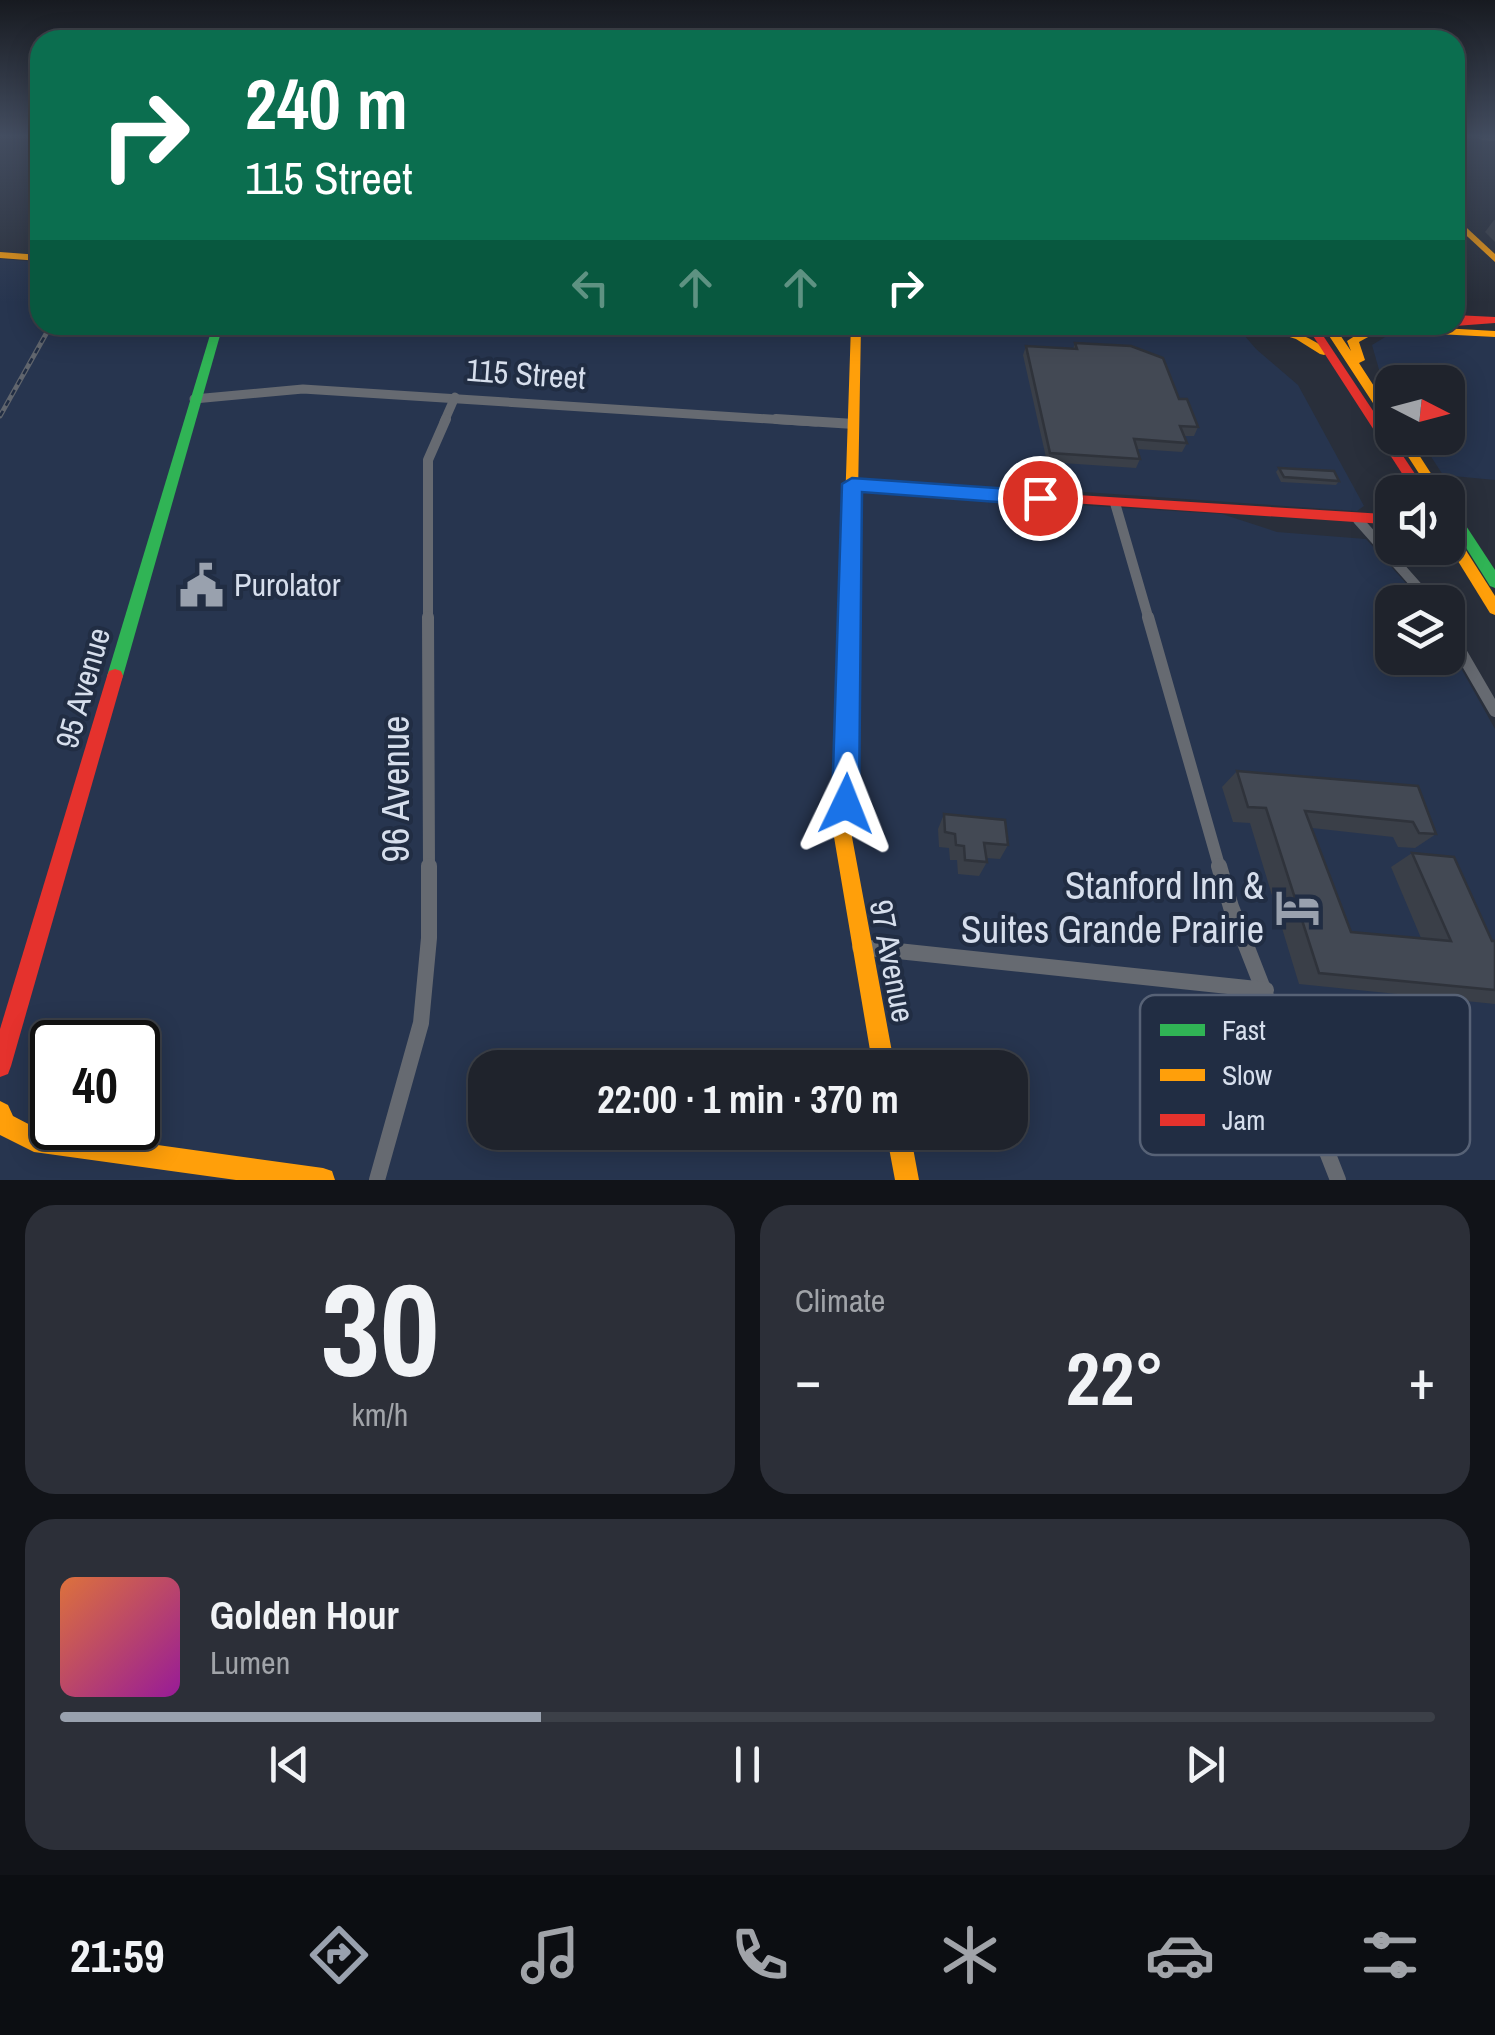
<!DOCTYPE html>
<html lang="en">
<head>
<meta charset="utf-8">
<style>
	:root { --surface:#1f232c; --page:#2c2f38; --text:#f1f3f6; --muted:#a1a4a9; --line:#3c4048; --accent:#99a1ae }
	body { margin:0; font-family:"Archivo Narrow",sans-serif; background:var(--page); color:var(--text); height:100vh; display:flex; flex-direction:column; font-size:38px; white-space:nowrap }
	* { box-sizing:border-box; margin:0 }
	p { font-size:32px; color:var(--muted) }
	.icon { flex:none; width:55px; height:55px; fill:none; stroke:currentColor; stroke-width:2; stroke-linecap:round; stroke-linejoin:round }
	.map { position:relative; height:1180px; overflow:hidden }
	.details { display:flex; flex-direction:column; gap:25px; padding:25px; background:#111318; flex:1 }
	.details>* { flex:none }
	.banner { position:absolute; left:30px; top:30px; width:1435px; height:305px; border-radius:30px; box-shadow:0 5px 25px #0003,0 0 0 2px var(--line); background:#0b6e4f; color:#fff; overflow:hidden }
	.needle { width:65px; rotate:96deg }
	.buttons { position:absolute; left:1375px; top:365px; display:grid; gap:20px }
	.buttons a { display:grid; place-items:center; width:90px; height:90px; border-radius:20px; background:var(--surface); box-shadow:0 5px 25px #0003,0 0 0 2px var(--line); font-size:50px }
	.speed { position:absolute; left:30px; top:1020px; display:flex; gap:20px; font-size:50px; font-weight:700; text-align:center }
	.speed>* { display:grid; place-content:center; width:130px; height:130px; border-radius:50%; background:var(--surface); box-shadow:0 5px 25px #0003,0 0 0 2px var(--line); line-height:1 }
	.speed .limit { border:5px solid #111; border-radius:15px; background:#fff; color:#111 }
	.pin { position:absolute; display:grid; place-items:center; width:85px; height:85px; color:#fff; margin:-42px; border:5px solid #fff; border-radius:50%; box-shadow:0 2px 10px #0007 }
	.me { position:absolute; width:110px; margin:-55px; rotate:2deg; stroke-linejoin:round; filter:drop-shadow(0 0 8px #0008) }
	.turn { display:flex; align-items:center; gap:35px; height:210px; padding:0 50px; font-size:45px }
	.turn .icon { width:130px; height:130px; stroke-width:2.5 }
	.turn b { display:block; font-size:70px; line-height:85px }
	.lanes { display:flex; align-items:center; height:95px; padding:0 50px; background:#0003; justify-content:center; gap:50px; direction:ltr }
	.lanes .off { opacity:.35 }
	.big { font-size:75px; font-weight:700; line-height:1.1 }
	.details .widget { flex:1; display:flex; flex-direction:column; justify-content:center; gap:15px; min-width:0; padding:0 35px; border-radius:30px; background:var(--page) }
	.details .dial { align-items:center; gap:0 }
	.dial b { font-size:130px; line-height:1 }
	.song { display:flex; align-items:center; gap:30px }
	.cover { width:120px; height:120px; border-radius:15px; background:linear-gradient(135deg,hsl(20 70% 55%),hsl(300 70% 35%)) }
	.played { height:10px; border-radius:5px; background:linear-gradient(90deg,var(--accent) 35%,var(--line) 35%) }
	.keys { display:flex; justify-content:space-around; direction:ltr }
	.heat { display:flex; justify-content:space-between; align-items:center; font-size:55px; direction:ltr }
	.details .tiles { flex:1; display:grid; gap:25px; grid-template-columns:1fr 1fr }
	.widget:last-child { grid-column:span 2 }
	.trip { position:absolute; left:468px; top:1050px; width:560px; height:100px; border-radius:30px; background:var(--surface); box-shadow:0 5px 25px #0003,0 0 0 2px var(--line); font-weight:700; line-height:100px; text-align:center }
	.menu { display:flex; height:160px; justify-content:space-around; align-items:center; background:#0c0e12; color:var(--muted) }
	.menu .icon { width:70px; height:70px }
	.menu .current { color:var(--accent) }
	.menu b { font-size:45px; color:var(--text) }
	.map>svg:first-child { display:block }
	.built { fill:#27354f; fill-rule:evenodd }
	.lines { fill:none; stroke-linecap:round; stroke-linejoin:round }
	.street-far4 { stroke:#666a71; stroke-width:6 }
	.street-far3 { stroke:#666a71; stroke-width:9 }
	.street-far2 { stroke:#666a71; stroke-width:10 }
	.street-far1 { stroke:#666a71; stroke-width:12 }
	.street { stroke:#666a71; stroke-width:16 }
	.fast { fill:#30b455; fill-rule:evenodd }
	.slow { fill:#ff9f0a; fill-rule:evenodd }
	.jam { fill:#e5322d; fill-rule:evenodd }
	.rail-casing { stroke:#60656d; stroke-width:5 }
	.rail { stroke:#212d43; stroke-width:2.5; stroke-dasharray:6; stroke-linecap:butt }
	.wall { fill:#3a3f48 }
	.building { fill:#434954; stroke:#2f333b; stroke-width:2.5 }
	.route { fill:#1a73e8; stroke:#114b97; stroke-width:2.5 }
	.labels { text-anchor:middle; stroke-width:8; stroke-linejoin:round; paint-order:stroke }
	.street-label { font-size:32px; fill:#d6deec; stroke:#212d43 }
	.poi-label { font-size:32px; fill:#d6deec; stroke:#212d43; text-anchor:start }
	.near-street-label { font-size:38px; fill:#d6deec; stroke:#212d43 }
	.near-poi-label { font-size:38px; fill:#d6deec; stroke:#212d43; text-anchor:end }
	.key { fill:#212d43; stroke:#576276; stroke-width:2.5 }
	.key-label { font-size:28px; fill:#d6deec }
</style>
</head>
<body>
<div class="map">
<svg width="1495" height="1180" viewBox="0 0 1495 1180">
	<rect width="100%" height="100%" fill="#292f3b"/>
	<g class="built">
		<path d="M0,259L40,262V325H1174L1238,328L1256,349L1298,385L1364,506L1357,511L1027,488V502L1222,514L1277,532L1366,539L1422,601L1392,602V658H1448V645L1495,729V1180H0ZM52,1042H138V1128H52ZM485,1068H1010V1132H485Z"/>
		<polygon points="1400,328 1495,334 1495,480 1443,475 1419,438 1448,438 1448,382 1392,382 1392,396 1382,380 1372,345"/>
	</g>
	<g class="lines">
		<polyline class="street-far4" points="1482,137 1495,138"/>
		<g class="street-far3">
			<polyline points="194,399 303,389 816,422"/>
			<polyline points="444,422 455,397"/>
		</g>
		<g class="street-far2">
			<polyline points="776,419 854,424"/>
			<polyline points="1115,503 1149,620"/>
			<polyline points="1358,520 1431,602"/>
			<polyline points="428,620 428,460 446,419"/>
		</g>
		<g class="street-far1">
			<polyline points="428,617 429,869"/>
			<polyline points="1148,617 1220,869"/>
			<polyline points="1448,630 1495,711"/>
		</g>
		<g class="street">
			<polyline points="1219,866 1231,907 1338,1180"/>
			<polyline points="860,947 1266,990"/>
			<polyline points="377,1180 421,1023 429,938 429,866"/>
		</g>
		<g class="fast">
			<polygon points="213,325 223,325 123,676 121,681 115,683 109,681 107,676"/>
			<polygon points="1448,504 1453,506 1495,570 1495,588 1490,586 1448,519"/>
		</g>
		<g class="slow">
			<polygon points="1455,217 1495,254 1495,262 1455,225"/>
			<polygon points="0,252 40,255 40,261 0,258"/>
			<polygon points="851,325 861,325 852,837 895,1068 873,1068 834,837"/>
			<path d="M1252,325C1280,325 1308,334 1330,352L1324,355L1320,354L1296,339Z"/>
			<path d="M1322,325H1388L1495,331V337L1379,331L1359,342L1365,360L1359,363L1392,414V427L1388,426ZM1336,329L1364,330L1347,341L1351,351Z"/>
			<polygon points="1396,438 1408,438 1443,492 1431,492"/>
			<polygon points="1392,510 1392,521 1384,524 1379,522 1377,519 1379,516"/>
			<polygon points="1448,529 1453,530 1495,596 1495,615 1490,613 1448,545"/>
			<polygon points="0,1101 8,1105 13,1116 36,1128 323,1168 332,1171 335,1180 236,1180 34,1152 0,1135"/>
			<polygon points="886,1132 910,1132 919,1180 895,1180"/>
		</g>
		<g class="jam">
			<polygon points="1455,315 1495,317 1495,323 1455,326 1451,325 1455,325"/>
			<polygon points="1306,325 1316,325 1427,492 1414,492"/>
			<polygon points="852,481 1384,514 1391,519 1384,524 847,488 845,485 847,482"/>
			<polygon points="115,669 121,671 123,676 11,1066 8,1074 0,1077 0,1029 107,676 109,671"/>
		</g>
		<defs>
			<polyline id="rail" points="0,416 51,325"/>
		</defs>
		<use href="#rail" class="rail-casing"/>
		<use href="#rail" class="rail"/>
	</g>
	<g class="wall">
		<polygon points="1494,220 1495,220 1495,242 1485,232"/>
		<polygon points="1075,343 1179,399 1198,427 1194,436 1184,436 1187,443 1182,452 1137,449 1140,459 1136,468 1047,462 1023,355 1026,346 1073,349"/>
		<polygon points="1279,468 1339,481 1336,485 1281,482 1276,472"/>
		<polygon points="1237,771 1418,786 1436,834 1415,848 1398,847 1393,837 1312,828 1351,932 1421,938 1391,867 1412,853 1492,941 1495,941 1495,1004 1299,984 1250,823 1233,822 1222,787"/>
		<polygon points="944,814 1008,845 1000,859 986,858 987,862 979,876 958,874 957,860 950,860 949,848 939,847 938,829"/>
	</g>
	<g class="building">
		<polygon points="1075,343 1131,346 1163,358 1179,399 1187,399 1198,427 1180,426 1187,443 1134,439 1140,459 1050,453 1026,346 1077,349"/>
		<polygon points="1279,468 1334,471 1339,481 1284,477"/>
		<polygon points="1237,771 1418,786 1436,834 1419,833 1413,822 1305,811 1351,932 1451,941 1412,853 1454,857 1492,941 1495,941 1495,990 1319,973 1266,808 1248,807"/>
		<polygon points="944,814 1005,820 1008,845 984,843 987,862 965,860 964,846 956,845 955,834 945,832"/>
	</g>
	<linearGradient id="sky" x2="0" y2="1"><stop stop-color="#171a20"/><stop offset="0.45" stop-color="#434d60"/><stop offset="1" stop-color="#434d60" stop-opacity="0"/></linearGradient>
	<rect width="1495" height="302" fill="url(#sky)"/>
	<polygon class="route" points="852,478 1040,491 1051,498 1040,505 862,492 859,804 855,813 846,816 836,813 832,804 842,484"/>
	<defs>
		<symbol id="civic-bare" viewBox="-9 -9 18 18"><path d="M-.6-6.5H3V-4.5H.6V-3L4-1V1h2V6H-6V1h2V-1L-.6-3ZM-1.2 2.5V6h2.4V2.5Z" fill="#99a1ae" stroke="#212d43" stroke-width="2.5" paint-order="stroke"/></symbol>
		<symbol id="hotel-bare" viewBox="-9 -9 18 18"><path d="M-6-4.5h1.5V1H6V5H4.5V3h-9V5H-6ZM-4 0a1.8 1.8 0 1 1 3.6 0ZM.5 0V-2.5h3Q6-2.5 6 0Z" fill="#99a1ae" stroke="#212d43" stroke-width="2.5" paint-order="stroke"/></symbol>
	</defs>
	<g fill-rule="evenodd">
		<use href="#civic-bare" x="170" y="554" width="63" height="63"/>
		<use href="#hotel-bare" x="1266" y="876" width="63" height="63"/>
	</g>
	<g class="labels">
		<g class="street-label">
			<text transform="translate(526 374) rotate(4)" y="11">115 Street</text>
			<text transform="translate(83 688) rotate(-74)" y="11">95 Avenue</text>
			<text transform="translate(892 961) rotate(79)" y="11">97 Avenue</text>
		</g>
		<g class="poi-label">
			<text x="234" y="596">Purolator</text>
		</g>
		<g class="near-street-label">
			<text transform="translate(396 789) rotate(-90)" y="13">96 Avenue</text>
		</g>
		<g class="near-poi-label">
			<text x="1264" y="899">Stanford Inn &amp;<tspan x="1264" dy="44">Suites Grande Prairie</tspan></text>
		</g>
	</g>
	<rect x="1140" y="995" width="330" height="160" rx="15" class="key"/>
	<rect x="1160" y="1024" width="45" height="12" fill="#30b455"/>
	<rect x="1160" y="1069" width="45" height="12" fill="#ff9f0a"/>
	<rect x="1160" y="1114" width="45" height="12" fill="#e5322d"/>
	<g class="key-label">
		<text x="1222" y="1040">Fast</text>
		<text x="1222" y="1085">Slow</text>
		<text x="1222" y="1130">Jam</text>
	</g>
</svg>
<div class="buttons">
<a><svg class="needle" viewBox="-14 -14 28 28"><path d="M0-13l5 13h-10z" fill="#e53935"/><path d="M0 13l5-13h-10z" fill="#a1a4a9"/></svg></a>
<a><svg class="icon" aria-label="sound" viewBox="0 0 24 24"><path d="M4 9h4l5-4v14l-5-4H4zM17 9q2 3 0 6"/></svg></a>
<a><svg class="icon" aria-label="layers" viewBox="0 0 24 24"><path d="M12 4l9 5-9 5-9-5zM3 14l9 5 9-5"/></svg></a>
</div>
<div class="speed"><div class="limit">40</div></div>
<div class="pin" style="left:1040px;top:498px;background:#d93025"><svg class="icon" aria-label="arrive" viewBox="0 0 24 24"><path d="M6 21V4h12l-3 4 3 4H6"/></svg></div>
<svg class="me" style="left:846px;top:804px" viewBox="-20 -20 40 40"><path d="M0-17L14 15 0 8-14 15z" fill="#1a73e8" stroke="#fff" stroke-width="4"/></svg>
<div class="trip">22:00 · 1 min · 370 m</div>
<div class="banner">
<div class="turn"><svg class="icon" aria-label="right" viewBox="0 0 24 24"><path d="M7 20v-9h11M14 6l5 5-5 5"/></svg><div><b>240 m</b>115 Street</div></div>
<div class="lanes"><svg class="icon off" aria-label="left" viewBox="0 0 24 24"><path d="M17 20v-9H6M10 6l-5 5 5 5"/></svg><svg class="icon off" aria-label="ahead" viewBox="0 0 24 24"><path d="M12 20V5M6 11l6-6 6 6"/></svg><svg class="icon off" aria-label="ahead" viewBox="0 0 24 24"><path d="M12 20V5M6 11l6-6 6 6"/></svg><svg class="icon" aria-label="right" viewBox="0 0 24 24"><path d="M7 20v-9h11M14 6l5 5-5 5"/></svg></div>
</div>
</div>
<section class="details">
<div class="tiles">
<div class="widget dial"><b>30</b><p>km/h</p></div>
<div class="widget"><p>Climate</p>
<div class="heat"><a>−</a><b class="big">22°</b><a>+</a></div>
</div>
<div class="widget">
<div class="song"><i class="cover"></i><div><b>Golden Hour</b><p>Lumen</p></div></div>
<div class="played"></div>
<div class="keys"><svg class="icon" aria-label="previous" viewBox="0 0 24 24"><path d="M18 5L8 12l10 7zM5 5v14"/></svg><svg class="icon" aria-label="pause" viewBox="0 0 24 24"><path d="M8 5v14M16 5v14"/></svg><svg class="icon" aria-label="next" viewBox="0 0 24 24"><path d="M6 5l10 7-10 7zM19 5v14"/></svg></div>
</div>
</div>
</section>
<nav class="menu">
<b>21:59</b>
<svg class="icon current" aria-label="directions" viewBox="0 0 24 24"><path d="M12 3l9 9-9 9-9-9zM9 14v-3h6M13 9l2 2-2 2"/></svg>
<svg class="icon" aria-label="music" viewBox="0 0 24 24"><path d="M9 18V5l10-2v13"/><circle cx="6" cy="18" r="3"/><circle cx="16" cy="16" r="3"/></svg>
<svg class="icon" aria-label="phone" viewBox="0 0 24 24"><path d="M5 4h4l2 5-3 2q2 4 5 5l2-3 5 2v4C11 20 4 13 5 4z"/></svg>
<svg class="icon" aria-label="climate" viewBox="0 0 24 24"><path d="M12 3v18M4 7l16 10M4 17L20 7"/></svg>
<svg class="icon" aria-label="car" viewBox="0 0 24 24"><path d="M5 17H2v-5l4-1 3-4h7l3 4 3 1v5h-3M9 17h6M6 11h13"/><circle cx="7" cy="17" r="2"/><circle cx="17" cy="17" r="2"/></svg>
<svg class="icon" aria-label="filters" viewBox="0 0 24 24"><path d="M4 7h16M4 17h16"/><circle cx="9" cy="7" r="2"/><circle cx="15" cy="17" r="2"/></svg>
</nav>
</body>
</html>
